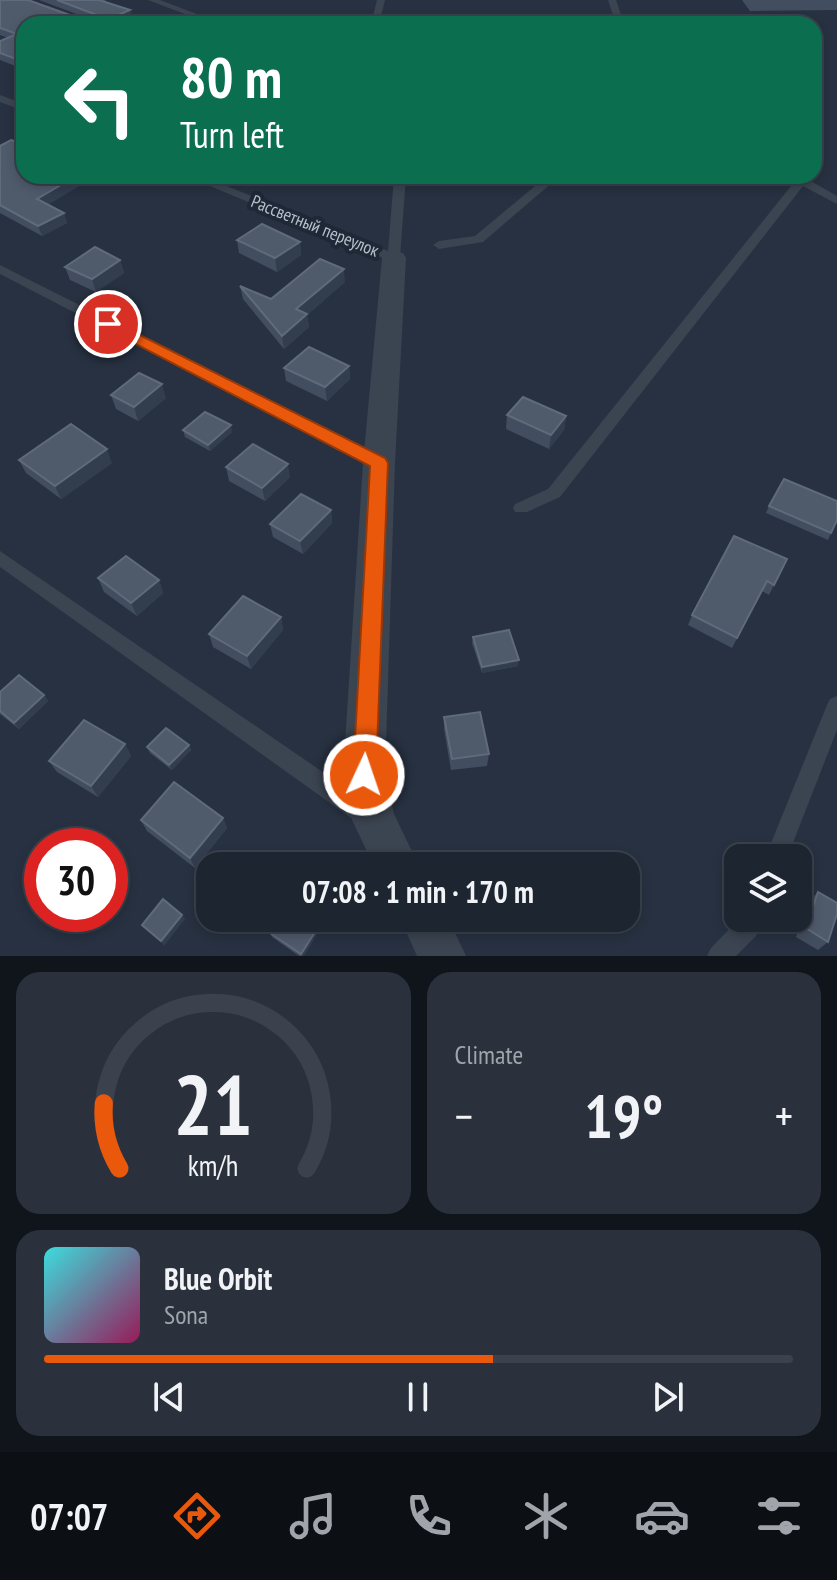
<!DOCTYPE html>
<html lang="en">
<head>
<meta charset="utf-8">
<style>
	:root { --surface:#1d2531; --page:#2a313d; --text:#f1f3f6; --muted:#a0a5ab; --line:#3b424d; --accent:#ea580c }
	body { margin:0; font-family:"PT Sans Narrow",sans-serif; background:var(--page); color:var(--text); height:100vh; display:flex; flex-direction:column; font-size:30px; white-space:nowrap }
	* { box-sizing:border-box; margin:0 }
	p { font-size:26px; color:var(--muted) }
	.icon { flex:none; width:44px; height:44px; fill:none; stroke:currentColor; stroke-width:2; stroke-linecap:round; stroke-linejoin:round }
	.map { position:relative; height:956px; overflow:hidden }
	.details { display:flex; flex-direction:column; gap:16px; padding:16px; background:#10141b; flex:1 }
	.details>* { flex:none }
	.hud { position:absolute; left:16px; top:16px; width:806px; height:168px; border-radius:24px; box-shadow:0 4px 12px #0003,0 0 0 2px var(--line); background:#0b6e4f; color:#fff; overflow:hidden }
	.controls { position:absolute; left:724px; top:844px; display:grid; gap:16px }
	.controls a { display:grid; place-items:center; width:88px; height:88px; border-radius:16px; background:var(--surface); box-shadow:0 4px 12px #0003,0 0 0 2px var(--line); font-size:40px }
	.speed { position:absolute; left:24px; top:828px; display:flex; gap:16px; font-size:40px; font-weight:700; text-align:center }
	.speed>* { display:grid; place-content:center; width:104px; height:104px; border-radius:50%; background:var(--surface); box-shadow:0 4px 12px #0003,0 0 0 2px var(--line); line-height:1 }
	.speed .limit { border:12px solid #d22; background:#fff; color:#111 }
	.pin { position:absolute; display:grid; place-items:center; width:68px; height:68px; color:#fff; margin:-34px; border:4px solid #fff; border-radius:50%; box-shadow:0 2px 8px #0007 }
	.me { position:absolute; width:88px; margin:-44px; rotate:3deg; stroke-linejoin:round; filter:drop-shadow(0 0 6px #0008) }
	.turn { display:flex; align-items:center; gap:28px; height:168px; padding:0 32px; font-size:36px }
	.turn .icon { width:104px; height:104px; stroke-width:2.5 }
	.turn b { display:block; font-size:56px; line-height:68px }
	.big { font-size:60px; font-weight:600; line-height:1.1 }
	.details .widget { flex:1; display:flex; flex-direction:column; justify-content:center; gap:12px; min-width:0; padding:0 28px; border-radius:24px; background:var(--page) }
	.details .dial { align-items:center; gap:0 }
	.dial svg { height:208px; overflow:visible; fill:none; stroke:var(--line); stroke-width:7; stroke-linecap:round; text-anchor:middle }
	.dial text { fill:var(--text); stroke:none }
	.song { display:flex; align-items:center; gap:24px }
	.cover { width:96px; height:96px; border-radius:12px; background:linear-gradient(135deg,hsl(180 70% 55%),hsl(330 70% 35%)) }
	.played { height:8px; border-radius:4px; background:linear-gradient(90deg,var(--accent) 60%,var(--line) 60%) }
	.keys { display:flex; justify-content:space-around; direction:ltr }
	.heat { display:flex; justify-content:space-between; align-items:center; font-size:44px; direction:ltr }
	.details .tiles { flex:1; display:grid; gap:16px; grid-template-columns:1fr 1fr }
	.widget:last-child { grid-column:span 2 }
	.trip { position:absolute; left:196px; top:852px; width:444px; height:80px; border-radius:24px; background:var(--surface); box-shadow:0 4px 12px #0003,0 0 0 2px var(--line); font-weight:600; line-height:80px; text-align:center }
	.tab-bar { display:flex; height:128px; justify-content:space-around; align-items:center; background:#0c0f14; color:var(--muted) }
	.tab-bar .icon { width:56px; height:56px }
	.tab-bar .on { color:var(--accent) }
	.tab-bar b { font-size:36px; color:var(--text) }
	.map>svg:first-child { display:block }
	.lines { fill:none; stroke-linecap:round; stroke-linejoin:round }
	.lane { fill:#3b4451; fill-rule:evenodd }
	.street { fill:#3b4451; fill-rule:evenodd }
	.wall { fill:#424e5f }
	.shaded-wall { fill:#323d4e }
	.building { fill:#4f5a6b; stroke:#5f6a7a; stroke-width:2 }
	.route { fill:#ea580c; stroke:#983908; stroke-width:2 }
	.labels { text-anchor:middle; stroke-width:8; stroke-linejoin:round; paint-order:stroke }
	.far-street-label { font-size:18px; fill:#b8bfcb; stroke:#1f2836 }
</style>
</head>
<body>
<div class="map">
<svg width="837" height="956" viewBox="0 0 837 956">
	<rect width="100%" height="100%" fill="#273141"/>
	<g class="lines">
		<g class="lane">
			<polygon points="148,0 160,0 223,24 211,24"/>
			<polygon points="377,0 385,0 379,24 371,24"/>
			<polygon points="608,0 616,0 624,24 616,24"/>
			<polygon points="0,95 24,104 24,111 0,102"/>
			<polygon points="186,176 202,176 388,251 394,176 406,176 400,258 398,261 390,261"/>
			<polygon points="547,176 560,176 483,242 439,249 433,245 439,241 475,236"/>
			<polygon points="788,176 802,176 837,196 837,204 803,186 560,497 527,512 515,512 513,508 515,504 548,489 795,181"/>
			<polygon points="0,265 385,459 387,463 379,469 373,467 0,274"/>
			<polygon points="0,551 374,807 377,815 374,823 366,826 358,823 0,567"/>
			<polygon points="837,696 837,730 787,858 765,858 827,705 830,699"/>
			<polygon points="740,918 764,918 756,936 736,956 707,956 711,948"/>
		</g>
		<g class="street">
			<polygon points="394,251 403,253 406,258 395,463 385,775 394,814 419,866 374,866 352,820 343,775 363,463 382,258 385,253"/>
			<polygon points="400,918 448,918 466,956 417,956"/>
		</g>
	</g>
	<g class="wall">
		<polygon points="0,0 81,19 90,19 39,0 106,0 104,2 130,10 132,18 24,24 24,76 20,74 18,67 0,60 0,41 8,38 0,35"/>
		<polygon points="742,0 837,0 837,10 750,11"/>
		<polygon points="0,146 91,179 48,204 64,213 67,223 42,236 0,213"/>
		<polygon points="237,240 300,242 301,255 277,272 239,253"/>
		<polygon points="120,260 124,273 96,292 70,280 65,267"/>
		<polygon points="345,282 307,315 309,327 284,349 243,299 240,286 271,299"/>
		<polygon points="349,366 350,379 327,401 286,381 284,368"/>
		<polygon points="111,395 166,398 138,421 116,409"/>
		<polygon points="507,415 566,416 564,430 549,449 506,429"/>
		<polygon points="183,430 232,432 210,451 185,437"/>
		<polygon points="19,460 112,463 61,499 26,473"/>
		<polygon points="226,467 290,477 265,501 229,481"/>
		<polygon points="769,506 831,533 828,540 766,513"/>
		<polygon points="331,510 332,523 303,554 273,537 270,524"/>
		<polygon points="787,559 769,595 762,591 732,648 688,625 692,615"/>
		<polygon points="98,578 159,580 163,593 137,616 104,592"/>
		<polygon points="281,617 283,630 251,669 213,647 209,634"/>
		<polygon points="473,637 518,666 482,673 472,643"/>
		<polygon points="0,692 44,695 48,701 19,729 0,714"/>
		<polygon points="444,717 489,754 487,766 451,770 444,729"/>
		<polygon points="125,744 131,756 98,797 57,772 49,761"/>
		<polygon points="189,745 191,750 172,770 150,753 147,747"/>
		<polygon points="223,818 227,828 195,868 147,831 141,820"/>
		<polygon points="818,892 828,942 818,950 796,937 809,901"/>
		<polygon points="270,933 304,956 299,956 272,937"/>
	</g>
	<g class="shaded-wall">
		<polygon points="130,10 132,18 118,24 98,24"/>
		<polygon points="76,176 90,176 91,179 41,209 37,199"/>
		<polygon points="64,213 67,223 42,236 38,226"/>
		<polygon points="300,242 301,255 277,272 275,258"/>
		<polygon points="120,260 124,273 96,292 92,279"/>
		<polygon points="344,269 345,282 307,315 309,327 284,349 282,336 296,309"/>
		<polygon points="349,366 350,379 327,401 325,387"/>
		<polygon points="162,384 166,398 138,421 134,407"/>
		<polygon points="566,416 564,430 549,449 551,435"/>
		<polygon points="231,425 232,432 210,451 208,445"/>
		<polygon points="107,449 112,463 61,499 55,486"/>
		<polygon points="288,464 290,477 265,501 262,488"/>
		<polygon points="331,510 332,523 303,554 300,541"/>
		<polygon points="159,580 163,593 137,616 131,603"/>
		<polygon points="281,617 283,630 251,669 247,656"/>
		<polygon points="519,660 518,666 482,673 482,667"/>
		<polygon points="44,695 48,701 19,729 14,723"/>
		<polygon points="125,744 131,756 98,797 91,786"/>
		<polygon points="189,745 191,750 172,770 169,765"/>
		<polygon points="223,818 227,828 195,868 190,858"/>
		<polygon points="182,915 185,919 164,946 161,941"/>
		<polygon points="324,918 327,918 304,956 301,956 301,954"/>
	</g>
	<g class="building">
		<polygon points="0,0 28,0 81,19 94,19 97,15 57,0 99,0 130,10 98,24 24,24 24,62 0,53 0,41 17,34 0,28"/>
		<polygon points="11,140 24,145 24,176 76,176 37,199 64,213 38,226 0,205 0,146"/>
		<polygon points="262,224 300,242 275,258 237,240"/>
		<polygon points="95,247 120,260 92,279 65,267"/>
		<polygon points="320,259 344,269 296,309 307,314 282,336 240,286 271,299"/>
		<polygon points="309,347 349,366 325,387 284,368"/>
		<polygon points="139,373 162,384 134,407 111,395"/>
		<polygon points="523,397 566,416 551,435 507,415"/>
		<polygon points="205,412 231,425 208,445 183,430"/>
		<polygon points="71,424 107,449 55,486 19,460"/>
		<polygon points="253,444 288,464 262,488 226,467"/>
		<polygon points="784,479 837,501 837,520 831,533 769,506"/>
		<polygon points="301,494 331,510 300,541 270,524"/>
		<polygon points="734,536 787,559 774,585 767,581 737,638 692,615"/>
		<polygon points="126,556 159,580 131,603 98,578"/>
		<polygon points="243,596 281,617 247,656 209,634"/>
		<polygon points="509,630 519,660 482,667 473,637"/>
		<polygon points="19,675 44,695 14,723 0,711 0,692"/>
		<polygon points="480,712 489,754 452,759 444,717"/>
		<polygon points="84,720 125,744 91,786 49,761"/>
		<polygon points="166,728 189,745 169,765 147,747"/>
		<polygon points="174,782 223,818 190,858 141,820"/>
		<polygon points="818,892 837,903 837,914 828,942 806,928"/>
		<polygon points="163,899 182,915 161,941 142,925"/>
		<polygon points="280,918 324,918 301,954 270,933"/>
	</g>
	<polygon class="route" points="108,319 385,458 388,463 376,775 373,783 364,787 356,783 353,775 370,466 103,327 103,321"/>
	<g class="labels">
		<g class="far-street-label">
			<text transform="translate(315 226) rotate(22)" y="6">Рассветный переулок</text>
		</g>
	</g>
</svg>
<div class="controls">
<a><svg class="icon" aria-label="layers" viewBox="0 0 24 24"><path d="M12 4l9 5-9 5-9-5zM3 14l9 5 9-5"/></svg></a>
</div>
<div class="speed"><div class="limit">30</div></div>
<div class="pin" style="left:108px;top:324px;background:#d93025"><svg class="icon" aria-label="arrive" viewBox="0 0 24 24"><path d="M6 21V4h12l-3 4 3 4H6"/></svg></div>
<svg class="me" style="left:364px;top:775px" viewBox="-20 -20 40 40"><circle r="17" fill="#ea580c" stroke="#fff" stroke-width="3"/><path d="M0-11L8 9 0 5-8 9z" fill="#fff"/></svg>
<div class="trip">07:08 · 1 min · 170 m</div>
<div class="hud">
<div class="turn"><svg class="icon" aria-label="left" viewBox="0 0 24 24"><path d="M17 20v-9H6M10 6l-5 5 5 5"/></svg><div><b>80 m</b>Turn left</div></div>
</div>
</div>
<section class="details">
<div class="tiles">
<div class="widget dial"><svg viewBox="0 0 100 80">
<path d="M14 69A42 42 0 1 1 86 69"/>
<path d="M14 69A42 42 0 0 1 8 44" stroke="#ea580c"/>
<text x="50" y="56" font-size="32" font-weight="700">21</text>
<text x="50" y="72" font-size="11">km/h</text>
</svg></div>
<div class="widget"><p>Climate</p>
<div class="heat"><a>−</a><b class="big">19°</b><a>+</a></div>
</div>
<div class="widget">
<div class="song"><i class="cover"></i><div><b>Blue Orbit</b><p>Sona</p></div></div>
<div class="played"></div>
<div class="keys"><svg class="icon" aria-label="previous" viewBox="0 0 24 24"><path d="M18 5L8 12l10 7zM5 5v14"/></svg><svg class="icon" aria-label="pause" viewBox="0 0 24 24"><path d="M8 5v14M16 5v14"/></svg><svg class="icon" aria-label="next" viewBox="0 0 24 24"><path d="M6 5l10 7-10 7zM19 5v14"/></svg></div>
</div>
</div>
</section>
<nav class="tab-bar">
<b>07:07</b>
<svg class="icon on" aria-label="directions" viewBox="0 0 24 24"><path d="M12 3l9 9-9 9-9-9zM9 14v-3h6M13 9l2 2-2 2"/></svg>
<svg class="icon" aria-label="music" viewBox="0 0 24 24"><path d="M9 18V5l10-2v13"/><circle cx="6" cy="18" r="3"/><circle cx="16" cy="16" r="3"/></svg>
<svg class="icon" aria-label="phone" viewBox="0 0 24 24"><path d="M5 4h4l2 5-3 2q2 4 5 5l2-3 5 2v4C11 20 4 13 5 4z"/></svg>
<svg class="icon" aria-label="climate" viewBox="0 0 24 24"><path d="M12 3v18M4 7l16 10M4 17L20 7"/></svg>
<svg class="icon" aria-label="car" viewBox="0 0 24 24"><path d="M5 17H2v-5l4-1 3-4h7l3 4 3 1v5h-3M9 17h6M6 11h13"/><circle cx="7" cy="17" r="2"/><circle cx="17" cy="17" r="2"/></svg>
<svg class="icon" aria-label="filters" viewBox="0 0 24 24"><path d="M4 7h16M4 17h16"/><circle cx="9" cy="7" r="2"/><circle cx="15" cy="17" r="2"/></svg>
</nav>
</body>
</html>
